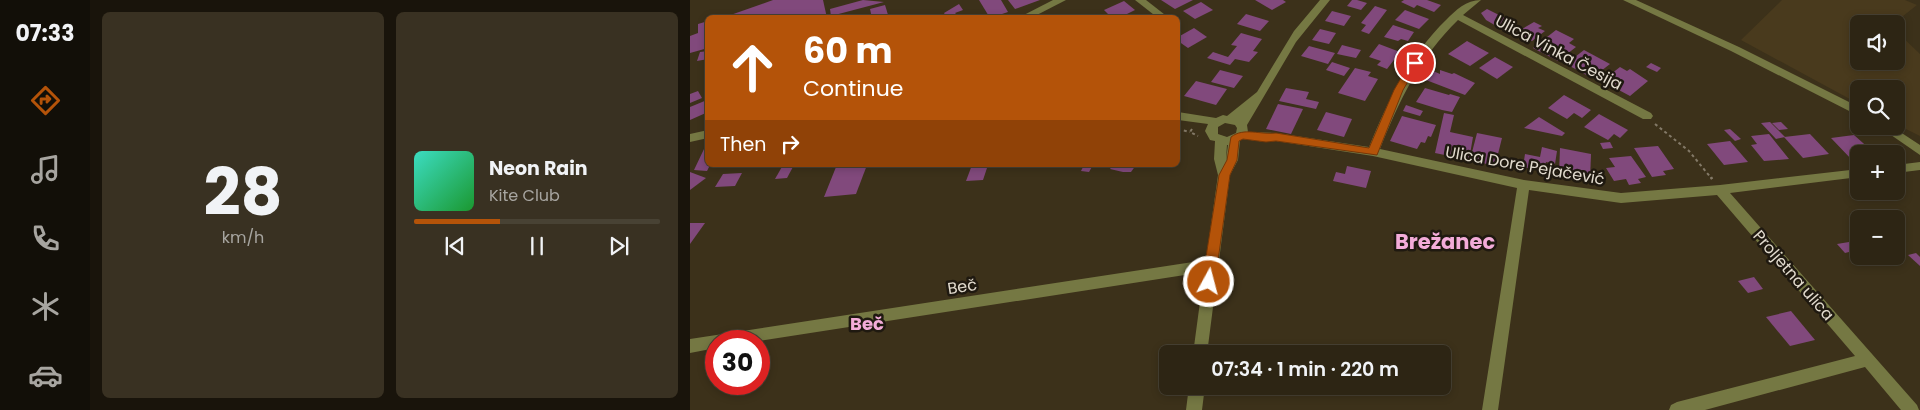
<!DOCTYPE html>
<html lang="en">
<head>
<meta charset="utf-8">
<style>
	:root { --surface:#2d2514; --page:#393122; --text:#f1f3f6; --muted:#a7a5a0; --line:#484234; --accent:#b45309 }
	body { margin:0; font-family:Poppins,sans-serif; background:var(--page); color:var(--text); height:100vh; display:flex; flex-direction:column; font-size:19px; white-space:nowrap }
	* { box-sizing:border-box; margin:0 }
	p { font-size:16px; color:var(--muted) }
	.icon { flex:none; width:28px; height:28px; fill:none; stroke:currentColor; stroke-width:2; stroke-linecap:round; stroke-linejoin:round }
	.map { position:relative; flex:1; overflow:hidden }
	.drawer { display:flex; flex-direction:column; gap:12px; padding:12px; background:#19140b; width:600px }
	.drawer>* { flex:none }
	.banner { position:absolute; left:15px; top:15px; width:475px; height:152px; border-radius:8px; box-shadow:0 2px 8px #0003,0 0 0 1px var(--line); background:#b45309; color:#fff; overflow:hidden }
	.fabs { position:absolute; left:1160px; top:15px; display:grid; gap:10px }
	.fabs a { display:grid; place-items:center; width:55px; height:55px; border-radius:8px; background:var(--surface); box-shadow:0 2px 8px #0003,0 0 0 1px var(--line); font-size:25px }
	.speed { position:absolute; left:15px; top:330px; display:flex; gap:10px; font-size:25px; font-weight:700; text-align:center }
	.speed>* { display:grid; place-content:center; width:65px; height:65px; border-radius:50%; background:var(--surface); box-shadow:0 2px 8px #0003,0 0 0 1px var(--line); line-height:1 }
	.speed .limit { border:8px solid #d22; background:#fff; color:#111 }
	.pin { position:absolute; display:grid; place-items:center; width:42px; height:42px; color:#fff; margin:-21px; border:2px solid #fff; border-radius:50%; box-shadow:0 1px 5px #0007 }
	.me { position:absolute; width:55px; margin:-28px; rotate:7deg; stroke-linejoin:round; filter:drop-shadow(0 0 4px #0008) }
	.turn { display:flex; align-items:center; gap:18px; height:105px; padding:0 15px; font-size:22px }
	.turn .icon { width:65px; height:65px; stroke-width:2.5 }
	.turn b { display:block; font-size:35px; line-height:42px }
	.then { display:flex; align-items:center; height:48px; padding:0 15px; background:#0003; gap:10px; font-size:19px }
	.drawer .tile { flex:1; display:flex; flex-direction:column; justify-content:center; gap:8px; min-width:0; padding:0 18px; border-radius:8px; background:var(--page) }
	.drawer .dial { align-items:center; gap:0 }
	.dial b { font-size:65px; line-height:1 }
	.song { display:flex; align-items:center; gap:15px }
	.cover { width:60px; height:60px; border-radius:8px; background:linear-gradient(135deg,hsl(170 70% 55%),hsl(130 70% 35%)) }
	.played { height:5px; border-radius:2px; background:linear-gradient(90deg,var(--accent) 35%,var(--line) 35%) }
	.keys { display:flex; justify-content:space-around; direction:ltr }
	.drawer .tiles { flex:1; display:grid; gap:12px; grid-template-columns:repeat(2,1fr) }
	.trip { position:absolute; left:469px; top:345px; width:292px; height:50px; border-radius:8px; background:var(--surface); box-shadow:0 2px 8px #0003,0 0 0 1px var(--line); font-weight:600; line-height:50px; text-align:center }
	main { display:flex; flex:1; min-height:0 }
	.tab-bar { display:flex; flex-direction:column; width:90px; justify-content:space-around; align-items:center; background:#120f08; color:var(--muted) }
	.tab-bar .icon { width:35px; height:35px }
	.tab-bar .selected { color:var(--accent) }
	.tab-bar b { font-size:22px; color:var(--text) }
	.map>svg:first-child { display:block }
	.built { fill:#493a1d }
	.building { fill:#81497c }
	.lines { fill:none; stroke-linecap:round; stroke-linejoin:round }
	.path-far1 { stroke:#837967; stroke-width:2; stroke-dasharray:3 3; stroke-linecap:butt }
	.path { stroke:#837967; stroke-width:2.5; stroke-dasharray:4.5 4.5; stroke-linecap:butt }
	.minor { fill:#757843; fill-rule:evenodd }
	.route { fill:#b45309; stroke:#753606 }
	.labels { text-anchor:middle; stroke-width:5; stroke-linejoin:round; paint-order:stroke }
	.street-label { font-size:16px; fill:#e2dbce; stroke:#1f1910 }
	.neighbourhood-label { font-size:18px; font-weight:bold; fill:#f3acd9; stroke:#1f1910 }
	.district-label { font-size:21px; font-weight:bold; fill:#f3acd9; stroke:#1f1910 }
</style>
</head>
<body>
<main>
<nav class="tab-bar">
<b>07:33</b>
<svg class="icon selected" aria-label="directions" viewBox="0 0 24 24"><path d="M12 3l9 9-9 9-9-9zM9 14v-3h6M13 9l2 2-2 2"/></svg>
<svg class="icon" aria-label="music" viewBox="0 0 24 24"><path d="M9 18V5l10-2v13"/><circle cx="6" cy="18" r="3"/><circle cx="16" cy="16" r="3"/></svg>
<svg class="icon" aria-label="phone" viewBox="0 0 24 24"><path d="M5 4h4l2 5-3 2q2 4 5 5l2-3 5 2v4C11 20 4 13 5 4z"/></svg>
<svg class="icon" aria-label="climate" viewBox="0 0 24 24"><path d="M12 3v18M4 7l16 10M4 17L20 7"/></svg>
<svg class="icon" aria-label="car" viewBox="0 0 24 24"><path d="M5 17H2v-5l4-1 3-4h7l3 4 3 1v5h-3M9 17h6M6 11h13"/><circle cx="7" cy="17" r="2"/><circle cx="17" cy="17" r="2"/></svg>
</nav>
<section class="drawer">
<div class="tiles">
<div class="tile dial"><b>28</b><p>km/h</p></div>
<div class="tile">
<div class="song"><i class="cover"></i><div><b>Neon Rain</b><p>Kite Club</p></div></div>
<div class="played"></div>
<div class="keys"><svg class="icon" aria-label="previous" viewBox="0 0 24 24"><path d="M18 5L8 12l10 7zM5 5v14"/></svg><svg class="icon" aria-label="pause" viewBox="0 0 24 24"><path d="M8 5v14M16 5v14"/></svg><svg class="icon" aria-label="next" viewBox="0 0 24 24"><path d="M6 5l10 7-10 7zM19 5v14"/></svg></div>
</div>
</div>
</section>
<div class="map">
<svg width="1230" height="410" viewBox="0 0 1230 410">
	<rect width="100%" height="100%" fill="#3c311a"/>
	<polygon class="built" points="1092,0 1215,0 1227,5 1203,24 1169,24 1169,61 1206,61 1206,31 1230,54 1230,136 1206,124 1206,89 1169,89 1169,104 1051,40"/>
	<g class="building">
		<polygon points="83,0 133,0 137,18 32,18"/>
		<polygon points="173,0 194,2 141,16 140,9"/>
		<polygon points="289,0 311,0 318,12 300,18"/>
		<polygon points="318,0 350,0 325,9"/>
		<polygon points="471,0 503,0 485,9"/>
		<polygon points="565,0 593,0 596,2 582,10"/>
		<polygon points="662,0 667,0 677,3 671,10 657,6"/>
		<polygon points="714,0 737,0 751,5 744,12 727,5 724,8 711,2"/>
		<polygon points="434,1 445,10 429,18 422,18 414,10"/>
		<polygon points="511,2 523,10 505,19 493,11"/>
		<polygon points="269,4 273,10 265,13 268,16 257,18 254,13"/>
		<polygon points="195,5 199,18 182,18 180,9"/>
		<polygon points="685,6 697,10 679,34 671,31 676,25 671,23"/>
		<polygon points="797,9 819,20 808,27 796,20 791,13"/>
		<polygon points="715,10 739,19 729,29 705,20"/>
		<polygon points="642,11 661,16 654,26 635,21"/>
		<polygon points="556,14 579,21 570,31 547,24"/>
		<polygon points="18,21 18,48 0,53 0,36 8,33 8,24"/>
		<polygon points="844,22 852,26 848,28 855,31 842,41 825,33"/>
		<polygon points="703,25 724,32 718,41 711,39 708,41 694,37"/>
		<polygon points="504,28 517,37 498,48 488,41 488,37"/>
		<polygon points="630,29 646,33 639,44 622,40"/>
		<polygon points="866,30 884,39 879,43 886,47 868,61 843,48"/>
		<polygon points="551,33 572,39 563,51 568,52 559,62 545,59 540,65 517,58 523,52 538,57 547,46 541,45"/>
		<polygon points="777,41 799,53 780,66 758,54"/>
		<polygon points="689,44 710,52 697,69 687,65 691,61 679,57"/>
		<polygon points="652,45 671,50 666,58 647,54"/>
		<polygon points="619,46 645,53 638,64 611,56"/>
		<polygon points="894,50 920,64 902,78 876,64"/>
		<polygon points="18,51 18,59 7,61 10,52"/>
		<polygon points="805,57 823,67 807,79 789,68"/>
		<polygon points="642,62 660,68 654,76 636,70"/>
		<polygon points="961,63 971,68 967,72 956,67"/>
		<polygon points="930,67 937,71 940,69 958,81 940,96 912,81"/>
		<polygon points="665,68 681,72 678,76 688,79 675,101 648,93"/>
		<polygon points="530,70 553,76 544,88 521,82"/>
		<polygon points="750,70 762,74 764,73 785,83 775,95 736,80 743,71 750,74"/>
		<polygon points="506,81 537,89 526,105 494,96"/>
		<polygon points="596,88 619,92 616,99 629,102 626,109 589,101"/>
		<polygon points="735,88 759,95 760,94 770,97 762,112 752,110 726,102"/>
		<polygon points="8,91 12,98 0,103 0,94"/>
		<polygon points="874,95 901,110 892,118 884,113 877,119 858,108"/>
		<polygon points="17,100 18,112 0,120 0,107"/>
		<polygon points="588,104 613,109 601,134 576,129"/>
		<polygon points="716,105 733,111 730,116 713,111"/>
		<polygon points="636,112 662,119 654,137 627,130"/>
		<polygon points="754,113 764,115 760,132 783,137 779,160 745,153"/>
		<polygon points="909,114 938,130 930,138 924,134 918,140 894,127"/>
		<polygon points="712,116 746,125 741,137 738,136 735,143 731,142 727,149 700,141"/>
		<polygon points="849,117 875,133 872,136 834,128"/>
		<polygon points="1080,122 1095,137 1086,139 1071,123"/>
		<polygon points="1091,122 1098,129 1089,130 1082,123"/>
		<polygon points="1040,129 1051,139 1045,141 1034,130"/>
		<polygon points="787,133 812,138 805,166 780,160"/>
		<polygon points="1079,134 1099,159 1074,161 1061,145 1067,144 1061,136"/>
		<polygon points="1120,134 1139,154 1113,158 1094,137"/>
		<polygon points="1164,135 1182,151 1167,153 1169,160 1163,161 1141,138"/>
		<polygon points="1040,141 1058,162 1034,165 1017,144"/>
		<polygon points="920,142 923,148 913,149 910,143"/>
		<polygon points="968,146 984,169 973,171 976,175 962,177 944,148"/>
		<polygon points="852,147 867,151 865,164 856,162 854,172 833,167 835,154 850,157"/>
		<polygon points="18,148 18,165 20,165 17,171 4,170 14,149"/>
		<polygon points="870,148 901,154 900,180 869,173"/>
		<polygon points="941,156 956,177 948,179 951,183 939,185 936,179 924,181 916,168 925,167 919,158"/>
		<polygon points="93,165 104,165 97,178 85,179"/>
		<polygon points="157,165 177,165 166,194 134,197 146,167"/>
		<polygon points="282,165 298,165 293,180 276,181"/>
		<polygon points="383,165 403,165 399,172 391,171 393,167"/>
		<polygon points="423,165 446,165 441,172 433,172 420,169"/>
		<polygon points="657,166 681,171 676,188 643,181 646,172 655,174"/>
		<polygon points="0,172 16,178 0,190"/>
		<polygon points="52,173 45,186 25,187 33,174"/>
		<polygon points="0,223 15,223 0,244"/>
		<polygon points="1159,242 1167,250 1155,253 1147,244"/>
		<polygon points="1226,253 1230,257 1230,266 1218,255"/>
		<polygon points="1064,277 1073,289 1058,293 1048,281"/>
		<polygon points="1101,311 1125,340 1100,346 1076,317"/>
	</g>
	<g class="lines">
		<g class="path-far1">
			<polyline points="965,124 999,151 1022,179"/>
			<polyline points="488,129 500,132"/>
			<polyline points="502,129 500,132 508,136"/>
		</g>
		<polyline class="path" points="1021,177 1022,179"/>
		<g class="minor">
			<polygon points="363,0 376,0 341,18 328,18"/>
			<polygon points="445,0 456,0 479,18 468,18"/>
			<path d="M630,0H640L606,42L557,125L558,132L586,133L679,147C698,101 719,56 756,20C766,10 776,0 791,0L773,15L961,113L963,116L961,119H953L768,20C730,57 709,101 690,149L834,180L931,193L1030,185L1169,169V177L1040,193L1227,405L1229,410H1211L1175,367L1015,410H979L981,405L987,402L1165,356L1027,195L931,203L839,190L808,410H792L827,188L683,156L586,141L576,142L552,139L550,140L548,160L540,175L517,354H503L514,272L69,341H26V348L0,353V339L516,260L528,175L524,159L525,141L520,140L515,131L518,124L488,120V112L526,118L533,115L537,116L567,92L604,31ZM535,123L545,125L547,128L546,133L537,137L528,134V127ZM537,145H538L536,160V159Z"/>
			<polygon points="933,0 946,0 1049,47 1169,107 1169,116 1041,51"/>
			<polygon points="1188,126 1201,126 1230,145 1230,155"/>
			<polygon points="18,130 18,138 0,142 0,134"/>
			<polygon points="1230,162 1230,170 1206,173 1206,165"/>
			<polygon points="499,386 515,386 512,410 496,410"/>
		</g>
	</g>
	<path class="route" d="M721,61L729,63L713,90L687,155L586,141L576,142L553,139L549,141L547,160L540,175L525,282L519,288L514,286L512,282L529,175L537,160L541,137C554,127 570,135 586,133L679,148L704,90Z"/>
	<g class="labels">
		<g class="street-label">
			<text transform="translate(869 52) rotate(28)" y="6">Ulica Vinka Česija</text>
			<text transform="translate(835 165) rotate(10)" y="6">Ulica Dore Pejačević</text>
			<text transform="translate(1104 275) rotate(49)" y="6">Proljetna ulica</text>
			<text transform="translate(272 286) rotate(-9)" y="6">Beč</text>
		</g>
		<g class="neighbourhood-label">
			<text x="177" y="330">Beč</text>
		</g>
		<g class="district-label">
			<text x="755" y="249">Brežanec</text>
		</g>
	</g>
</svg>
<div class="fabs">
<a><svg class="icon" aria-label="sound" viewBox="0 0 24 24"><path d="M4 9h4l5-4v14l-5-4H4zM17 9q2 3 0 6"/></svg></a>
<a><svg class="icon" aria-label="search" viewBox="0 0 24 24"><circle cx="10" cy="10" r="6"/><path d="M15 15l6 6"/></svg></a>
<a>+</a>
<a>−</a>
</div>
<div class="speed"><div class="limit">30</div></div>
<div class="pin" style="left:725px;top:63px;background:#d93025"><svg class="icon" aria-label="arrive" viewBox="0 0 24 24"><path d="M6 21V4h12l-3 4 3 4H6"/></svg></div>
<svg class="me" style="left:519px;top:282px" viewBox="-20 -20 40 40"><circle r="17" fill="#b45309" stroke="#fff" stroke-width="3"/><path d="M0-11L8 9 0 5-8 9z" fill="#fff"/></svg>
<div class="trip">07:34 · 1 min · 220 m</div>
<div class="banner">
<div class="turn"><svg class="icon" aria-label="ahead" viewBox="0 0 24 24"><path d="M12 20V5M6 11l6-6 6 6"/></svg><div><b>60 m</b>Continue</div></div>
<div class="then">Then<svg class="icon" aria-label="right" viewBox="0 0 24 24"><path d="M7 20v-9h11M14 6l5 5-5 5"/></svg></div>
</div>
</div>
</main>
</body>
</html>
